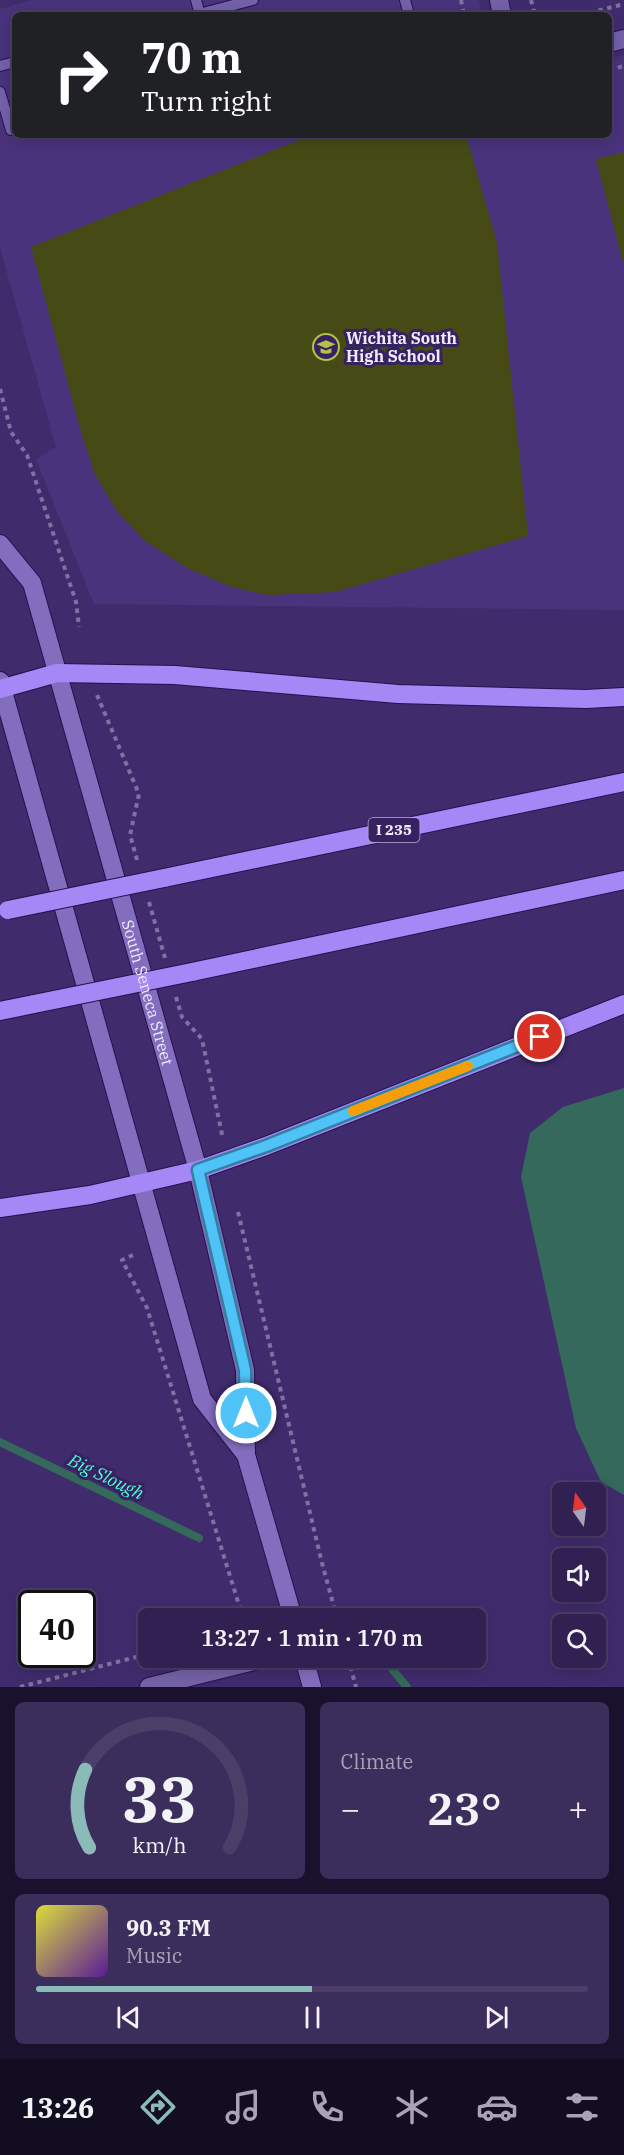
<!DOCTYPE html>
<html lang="en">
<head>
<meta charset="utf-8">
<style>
	:root { --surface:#302152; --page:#3c2e5c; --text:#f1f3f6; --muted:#a8a3b8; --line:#4b3e69; --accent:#8bbbb9 }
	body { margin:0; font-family:"IBM Plex Serif",serif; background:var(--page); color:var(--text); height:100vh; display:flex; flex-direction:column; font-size:22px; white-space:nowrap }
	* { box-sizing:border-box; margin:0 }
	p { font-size:20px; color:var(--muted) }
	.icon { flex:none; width:33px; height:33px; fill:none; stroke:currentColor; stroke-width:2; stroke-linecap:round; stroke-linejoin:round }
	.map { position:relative; height:1687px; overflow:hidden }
	.drawer { display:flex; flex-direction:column; gap:15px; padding:15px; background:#1a122d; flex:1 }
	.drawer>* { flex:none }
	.guide { position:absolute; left:12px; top:12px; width:600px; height:126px; border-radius:9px; box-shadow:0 3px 15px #0003,0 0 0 2px var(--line); background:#202124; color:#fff; overflow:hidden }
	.needle { width:39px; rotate:346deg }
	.tools { position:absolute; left:552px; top:1482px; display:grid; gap:12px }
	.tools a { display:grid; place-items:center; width:54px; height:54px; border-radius:9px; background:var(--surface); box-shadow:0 3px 15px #0003,0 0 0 2px var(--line); font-size:30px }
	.speed { position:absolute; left:18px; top:1590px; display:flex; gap:12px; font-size:30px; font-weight:700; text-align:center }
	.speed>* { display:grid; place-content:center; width:78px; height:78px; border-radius:50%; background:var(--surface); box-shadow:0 3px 15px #0003,0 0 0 2px var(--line); line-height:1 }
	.speed .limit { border:3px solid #111; border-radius:9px; background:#fff; color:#111 }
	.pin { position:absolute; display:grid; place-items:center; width:51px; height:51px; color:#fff; margin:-26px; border:3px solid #fff; border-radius:50%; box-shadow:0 2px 6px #0007 }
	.me { position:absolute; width:66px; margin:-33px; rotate:0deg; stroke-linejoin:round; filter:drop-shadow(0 0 4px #0008) }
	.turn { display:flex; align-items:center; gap:21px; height:126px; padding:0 30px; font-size:27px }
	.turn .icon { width:78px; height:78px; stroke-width:2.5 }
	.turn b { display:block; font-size:42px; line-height:51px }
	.big { font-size:45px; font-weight:600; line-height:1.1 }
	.drawer .widget { flex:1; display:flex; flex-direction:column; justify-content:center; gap:9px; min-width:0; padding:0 21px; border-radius:9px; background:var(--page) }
	.drawer .dial { align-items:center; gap:0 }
	.dial svg { height:156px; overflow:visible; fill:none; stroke:var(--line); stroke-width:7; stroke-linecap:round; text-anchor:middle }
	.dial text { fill:var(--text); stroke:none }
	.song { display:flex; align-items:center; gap:18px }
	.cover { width:72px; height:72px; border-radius:9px; background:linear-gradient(135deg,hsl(60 70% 55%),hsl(270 70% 35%)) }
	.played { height:6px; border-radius:3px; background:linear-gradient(90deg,var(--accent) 50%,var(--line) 50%) }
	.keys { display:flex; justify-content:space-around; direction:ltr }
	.heat { display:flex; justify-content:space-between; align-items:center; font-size:33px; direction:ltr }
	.drawer .tiles { flex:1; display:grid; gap:15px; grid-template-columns:1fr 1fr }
	.widget:last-child { grid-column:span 2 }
	.trip { position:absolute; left:138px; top:1608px; width:348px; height:60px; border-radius:9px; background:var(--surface); box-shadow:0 3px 15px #0003,0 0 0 2px var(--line); font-weight:600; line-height:60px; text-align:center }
	.menu { display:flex; height:96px; justify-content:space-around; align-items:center; background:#130d21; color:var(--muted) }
	.menu .icon { width:42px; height:42px }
	.menu .active { color:var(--accent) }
	.menu b { font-size:27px; color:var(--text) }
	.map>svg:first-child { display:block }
	.built { fill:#49337c }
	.green { fill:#464b15 }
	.water { fill:#34695b }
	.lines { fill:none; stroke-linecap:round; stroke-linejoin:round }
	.stream { stroke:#34695b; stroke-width:8 }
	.lane-casing { stroke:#28104f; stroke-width:12 }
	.street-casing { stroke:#28104f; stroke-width:20 }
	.secondary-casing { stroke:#28104f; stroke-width:20 }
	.highway-casing { stroke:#28104f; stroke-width:20 }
	.path { stroke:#7f71a1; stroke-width:4; stroke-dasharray:4.5 4.5; stroke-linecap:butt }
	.lane { stroke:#7462a8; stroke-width:10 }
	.street { stroke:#7462a8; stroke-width:18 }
	.secondary { stroke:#836dbf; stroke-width:18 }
	.highway { stroke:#a588f6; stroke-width:18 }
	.highway-bridge-casing { stroke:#28104f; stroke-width:20; stroke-linecap:butt }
	.highway-bridge { stroke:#a588f6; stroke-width:18 }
	.route-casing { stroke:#337fa1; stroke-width:15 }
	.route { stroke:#4fc3f7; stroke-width:10 }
	.slow { stroke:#f59e0b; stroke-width:10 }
	.labels { text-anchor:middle; stroke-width:6; stroke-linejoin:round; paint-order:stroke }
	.shield { fill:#362161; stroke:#b7aecd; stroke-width:1.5 }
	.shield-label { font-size:15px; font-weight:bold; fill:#eeebfb }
	.poi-label { font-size:16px; font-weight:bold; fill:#eeebfb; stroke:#362161; text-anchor:start }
	.street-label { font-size:16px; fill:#eeebfb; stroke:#362161 }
	.water-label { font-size:18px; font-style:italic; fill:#4ff8d1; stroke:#362161 }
</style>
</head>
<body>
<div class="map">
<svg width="624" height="1687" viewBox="0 0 624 1687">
	<rect width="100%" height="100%" fill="#402c6d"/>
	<polygon class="built" points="32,0 479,0 482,15 15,15 15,135 609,135 609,59 624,55 624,610 94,604 36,459 56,447 0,248 0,9"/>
	<g class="green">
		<polygon points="312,135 466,135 497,243 528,536 335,592 268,595 232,587 187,568 144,540 116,510 95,474 81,432 31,247"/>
		<polygon points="624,152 624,266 596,159"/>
	</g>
	<polygon class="water" points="624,1088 624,1495 601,1482 576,1428 521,1177 530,1133 563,1107"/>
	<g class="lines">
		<g class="stream">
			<polyline points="0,1442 199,1538"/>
			<polyline points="383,1658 407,1687"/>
		</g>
		<defs>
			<g id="lane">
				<polyline points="196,0 200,15"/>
				<polyline points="405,0 409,15"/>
				<polyline points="195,15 253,0"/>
				<polyline points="0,66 15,62"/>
				<polyline points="0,92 11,130 15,129"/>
			</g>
			<g id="street">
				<polyline points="499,0 502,15"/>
				<polyline points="609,43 624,39"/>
				<polyline points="149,1687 266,1658"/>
			</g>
			<g id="secondary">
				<path id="s1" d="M0,544L32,583L198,1170L245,1370L246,1455L293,1618"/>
				<polyline points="0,681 202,1399 246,1455"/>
				<polyline points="304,1658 312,1687"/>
			</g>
			<g id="highway">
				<polyline points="0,689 57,673 175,675 398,694 586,699 624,697"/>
				<polyline points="164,878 624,782"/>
				<polyline points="192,972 624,880"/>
				<polyline points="0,1011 34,1004"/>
				<polyline points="0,1208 90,1195 198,1170 266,1146 624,1004"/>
			</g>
		</defs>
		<use href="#lane" class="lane-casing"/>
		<use href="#street" class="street-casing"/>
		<use href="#secondary" class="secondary-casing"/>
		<use href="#highway" class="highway-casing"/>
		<g class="path">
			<polyline points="461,0 464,15"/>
			<polyline points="531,0 535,15"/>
			<polyline points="581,15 624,4"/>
			<polyline points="609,70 624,66"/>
			<polyline points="0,389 11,432 27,455 76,602 79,627"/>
			<polyline points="97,695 139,794 130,835 138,863"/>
			<polyline points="149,902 165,958"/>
			<polyline points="176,997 182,1017 202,1039 223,1139"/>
			<polyline points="238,1212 322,1563 337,1618"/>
			<polyline points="133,1255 122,1260 147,1308 243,1618"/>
			<polyline points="348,1658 356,1687"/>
			<polyline points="20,1687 148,1654"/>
		</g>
		<use href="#lane" class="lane"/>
		<use href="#street" class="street"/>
		<use href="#secondary" class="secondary"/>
		<use href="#highway" class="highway"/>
		<defs>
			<g id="highway-bridge">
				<polyline points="8,910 164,878"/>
				<polyline points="34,1004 192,972"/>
			</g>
		</defs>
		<use href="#highway-bridge" class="highway-bridge-casing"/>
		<use href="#highway-bridge" class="highway-bridge"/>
	</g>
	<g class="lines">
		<defs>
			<polyline id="route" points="246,1413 245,1370 198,1170 266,1146 540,1037"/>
		</defs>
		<use href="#route" class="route-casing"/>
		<use href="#route" class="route"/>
		<polyline class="slow" points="353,1111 468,1066"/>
	</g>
	<defs>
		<symbol id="school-ring" viewBox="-11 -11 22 22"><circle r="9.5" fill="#362161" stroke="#b6c148" stroke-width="1.5"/><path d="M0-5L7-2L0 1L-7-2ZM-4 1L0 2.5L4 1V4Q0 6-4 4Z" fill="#b6c148"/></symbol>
	</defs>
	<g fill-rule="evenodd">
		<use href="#school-ring" x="311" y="332" width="30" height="30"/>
	</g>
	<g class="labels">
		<rect class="shield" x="368.5" y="818" width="51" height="24" rx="4.5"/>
		<g class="shield-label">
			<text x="394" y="835">I 235</text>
		</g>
		<g class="poi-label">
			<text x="346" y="344">Wichita South<tspan x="346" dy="18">High School</tspan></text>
		</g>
		<g class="street-label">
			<text dy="6" stroke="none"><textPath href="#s1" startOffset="476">South Seneca Street</textPath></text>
		</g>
		<g class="water-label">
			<text transform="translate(106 1477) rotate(26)" y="6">Big Slough</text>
		</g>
	</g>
</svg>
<div class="tools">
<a><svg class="needle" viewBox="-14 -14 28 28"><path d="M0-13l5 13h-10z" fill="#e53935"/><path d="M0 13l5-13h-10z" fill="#a8a3b8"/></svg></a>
<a><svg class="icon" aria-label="sound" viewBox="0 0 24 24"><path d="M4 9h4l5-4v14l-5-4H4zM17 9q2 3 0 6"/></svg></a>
<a><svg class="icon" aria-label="search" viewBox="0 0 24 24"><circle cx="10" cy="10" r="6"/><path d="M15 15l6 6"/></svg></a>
</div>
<div class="speed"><div class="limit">40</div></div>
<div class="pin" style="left:540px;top:1037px;background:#d93025"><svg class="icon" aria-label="arrive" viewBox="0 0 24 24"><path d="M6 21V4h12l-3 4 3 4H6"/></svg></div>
<svg class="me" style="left:246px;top:1413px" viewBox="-20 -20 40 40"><circle r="17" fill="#4fc3f7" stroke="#fff" stroke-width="3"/><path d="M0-11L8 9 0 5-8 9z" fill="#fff"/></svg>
<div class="trip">13:27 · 1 min · 170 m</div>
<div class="guide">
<div class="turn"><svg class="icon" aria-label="right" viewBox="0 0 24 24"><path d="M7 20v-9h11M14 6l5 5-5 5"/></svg><div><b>70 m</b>Turn right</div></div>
</div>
</div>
<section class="drawer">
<div class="tiles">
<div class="widget dial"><svg viewBox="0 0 100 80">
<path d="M14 69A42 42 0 1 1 86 69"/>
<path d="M14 69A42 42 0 0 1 12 29" stroke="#8bbbb9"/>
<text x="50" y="56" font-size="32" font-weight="700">33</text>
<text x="50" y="72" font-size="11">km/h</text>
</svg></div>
<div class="widget"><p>Climate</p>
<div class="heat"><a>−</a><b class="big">23°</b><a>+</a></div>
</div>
<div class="widget">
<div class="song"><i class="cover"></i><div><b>90.3 FM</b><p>Music</p></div></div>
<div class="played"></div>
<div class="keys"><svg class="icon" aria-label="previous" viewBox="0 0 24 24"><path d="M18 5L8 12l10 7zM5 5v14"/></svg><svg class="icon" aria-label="pause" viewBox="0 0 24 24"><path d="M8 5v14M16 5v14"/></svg><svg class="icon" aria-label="next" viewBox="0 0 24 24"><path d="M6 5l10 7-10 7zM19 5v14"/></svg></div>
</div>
</div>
</section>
<nav class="menu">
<b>13:26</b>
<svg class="icon active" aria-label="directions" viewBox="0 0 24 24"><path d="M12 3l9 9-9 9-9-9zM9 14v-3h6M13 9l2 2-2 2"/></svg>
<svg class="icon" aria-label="music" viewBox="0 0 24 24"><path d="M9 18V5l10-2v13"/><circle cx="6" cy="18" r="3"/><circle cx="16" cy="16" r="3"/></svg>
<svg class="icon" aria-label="phone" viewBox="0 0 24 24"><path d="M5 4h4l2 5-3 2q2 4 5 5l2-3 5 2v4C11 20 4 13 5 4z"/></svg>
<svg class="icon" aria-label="climate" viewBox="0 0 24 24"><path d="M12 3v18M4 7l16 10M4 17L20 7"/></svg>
<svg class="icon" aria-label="car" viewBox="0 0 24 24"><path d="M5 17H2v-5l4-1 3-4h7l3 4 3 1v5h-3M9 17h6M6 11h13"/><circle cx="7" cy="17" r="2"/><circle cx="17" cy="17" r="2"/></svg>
<svg class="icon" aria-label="filters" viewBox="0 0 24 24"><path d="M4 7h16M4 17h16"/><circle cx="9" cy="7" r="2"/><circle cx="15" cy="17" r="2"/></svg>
</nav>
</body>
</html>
